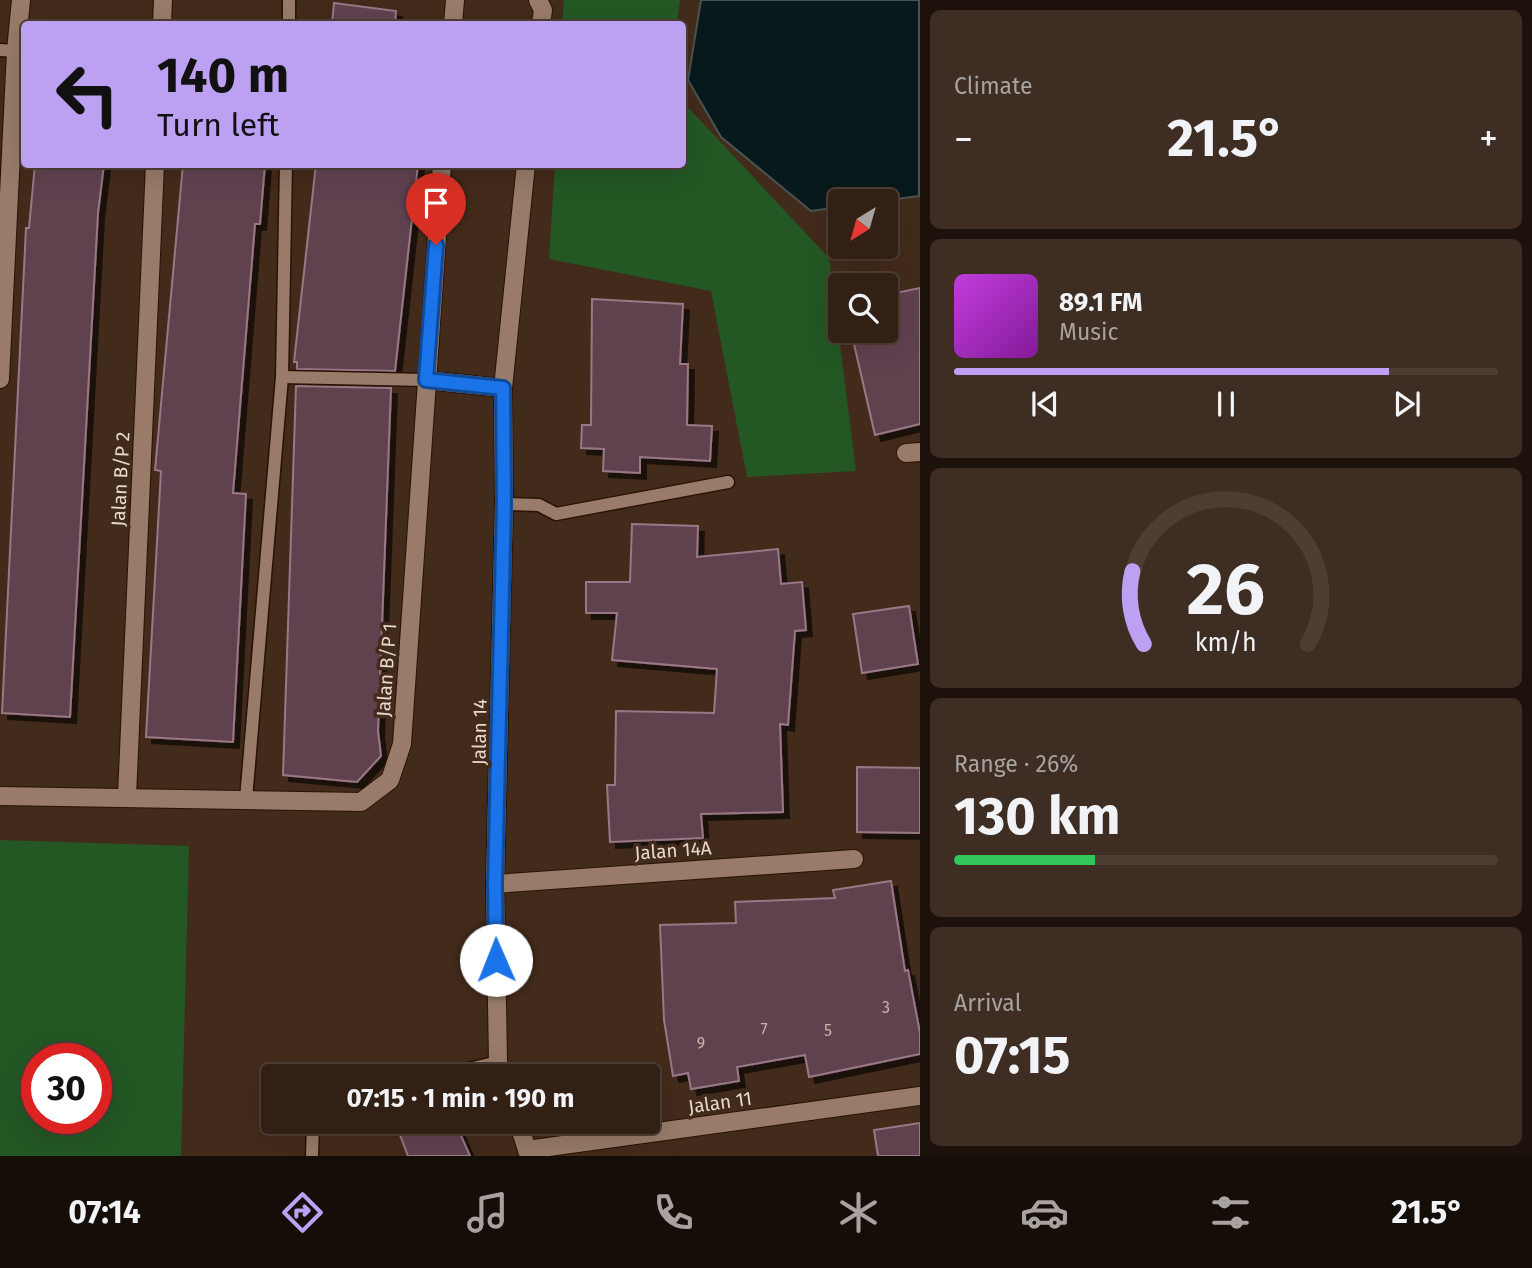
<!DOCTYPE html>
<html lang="en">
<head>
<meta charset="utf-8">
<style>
	:root { --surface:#322014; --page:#3d2d22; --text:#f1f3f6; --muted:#a8a3a0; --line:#4d3e34; --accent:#bca0f2 }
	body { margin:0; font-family:"Fira Sans",sans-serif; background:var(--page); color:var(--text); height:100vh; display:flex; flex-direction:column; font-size:26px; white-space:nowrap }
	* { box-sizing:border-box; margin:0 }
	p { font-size:23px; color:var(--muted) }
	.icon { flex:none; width:38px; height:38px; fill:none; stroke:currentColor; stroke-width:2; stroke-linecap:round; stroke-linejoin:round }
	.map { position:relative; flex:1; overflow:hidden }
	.side { display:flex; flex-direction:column; gap:10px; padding:10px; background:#1c120b; width:612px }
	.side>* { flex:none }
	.hud { position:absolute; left:21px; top:21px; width:665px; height:147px; border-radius:7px; box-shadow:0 7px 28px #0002,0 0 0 2px var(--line); background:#bca0f2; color:#111; overflow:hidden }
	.needle { width:46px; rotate:217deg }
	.buttons { position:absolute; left:828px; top:189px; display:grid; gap:14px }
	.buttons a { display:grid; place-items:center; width:70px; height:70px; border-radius:7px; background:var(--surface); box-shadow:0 7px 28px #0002,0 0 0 2px var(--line); font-size:35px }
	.speed { position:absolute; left:21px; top:1043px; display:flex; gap:14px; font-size:35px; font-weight:700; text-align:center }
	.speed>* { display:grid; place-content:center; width:91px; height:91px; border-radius:50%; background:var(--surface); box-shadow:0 7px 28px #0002,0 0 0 2px var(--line); line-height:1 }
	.speed .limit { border:10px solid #d22; background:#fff; color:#111 }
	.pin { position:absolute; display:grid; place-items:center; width:60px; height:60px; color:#fff; margin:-72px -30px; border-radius:50% 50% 50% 0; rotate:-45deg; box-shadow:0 0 7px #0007 }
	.pin .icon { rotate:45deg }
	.me { position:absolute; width:77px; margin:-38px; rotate:359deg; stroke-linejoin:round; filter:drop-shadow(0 0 5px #0008) }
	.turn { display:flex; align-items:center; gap:24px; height:147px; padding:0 21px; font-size:32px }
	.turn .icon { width:91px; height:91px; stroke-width:2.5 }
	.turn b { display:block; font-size:49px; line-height:60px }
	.big { font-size:52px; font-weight:700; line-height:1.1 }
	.side .card { flex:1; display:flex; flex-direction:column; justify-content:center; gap:10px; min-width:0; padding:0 24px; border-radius:10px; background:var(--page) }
	.side .dial { align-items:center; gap:0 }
	.dial svg { height:182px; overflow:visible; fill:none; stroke:var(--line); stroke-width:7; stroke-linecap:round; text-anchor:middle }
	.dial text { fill:var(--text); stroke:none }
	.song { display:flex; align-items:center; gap:21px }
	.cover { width:84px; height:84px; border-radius:10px; background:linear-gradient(135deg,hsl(290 70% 55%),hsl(290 70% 35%)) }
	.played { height:7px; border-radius:4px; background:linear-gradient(90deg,var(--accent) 80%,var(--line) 80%) }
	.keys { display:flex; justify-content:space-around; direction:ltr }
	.heat { display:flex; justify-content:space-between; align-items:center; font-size:38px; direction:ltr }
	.charge { height:10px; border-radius:5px; background:linear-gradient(90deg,#34c759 26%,var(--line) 0) }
	.trip { position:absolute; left:261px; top:1064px; width:399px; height:70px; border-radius:7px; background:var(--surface); box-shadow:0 7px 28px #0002,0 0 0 2px var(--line); font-weight:700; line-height:70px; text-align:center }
	.dock { display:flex; height:112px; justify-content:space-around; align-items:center; background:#140d08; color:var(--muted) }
	.dock .icon { width:49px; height:49px }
	.dock .selected { color:var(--accent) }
	.dock b { font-size:32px; color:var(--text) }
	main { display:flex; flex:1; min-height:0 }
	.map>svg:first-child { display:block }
	.green { fill:#235824; fill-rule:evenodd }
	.water { fill:#08191c; stroke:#4b5351; stroke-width:2 }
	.building { fill:#60424f; stroke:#987886; stroke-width:2; filter:url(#shadow) }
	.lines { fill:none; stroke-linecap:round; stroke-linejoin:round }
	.service-casing { stroke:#291304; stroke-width:15 }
	.minor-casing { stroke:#291304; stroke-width:20 }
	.service { stroke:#987b69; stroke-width:12 }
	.minor { stroke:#987b69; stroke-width:18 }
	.route-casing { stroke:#114b97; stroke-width:18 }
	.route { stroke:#1a73e8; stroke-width:12 }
	.labels { text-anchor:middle; stroke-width:7; stroke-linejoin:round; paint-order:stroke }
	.number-label { font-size:16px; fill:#c6b3ae }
	.street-label { font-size:19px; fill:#e8d9ce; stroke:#432b1b }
</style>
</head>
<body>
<main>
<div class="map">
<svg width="920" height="1156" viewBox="0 0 920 1156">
	<defs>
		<filter id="shadow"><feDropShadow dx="6" dy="6" stdDeviation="0" flood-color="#0009"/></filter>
	</defs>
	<rect width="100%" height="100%" fill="#432b1b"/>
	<g class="green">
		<polygon points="564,0 680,0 677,24 562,24"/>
		<polygon points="683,102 829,258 856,471 747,477 711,291 549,259 555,165 682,164"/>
		<path d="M0,840L189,846L181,1156H0ZM37,1059H96V1118H37Z"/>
	</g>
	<polygon class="water" points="701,0 919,0 919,196 881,201 840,201 840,207 811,211 721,137 688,80"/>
	<g class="building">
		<polygon points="334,3 396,11 395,24 332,24"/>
		<polygon points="35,164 104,164 98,213 70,717 2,713 26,228 29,228"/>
		<polygon points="183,164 265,164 260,224 255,224 233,493 246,494 233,742 146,737 161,471 155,470"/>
		<polygon points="316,164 418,164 395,371 297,369 297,362 294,362"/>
		<polygon points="920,288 920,424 875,435 851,331 886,331 886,295"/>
		<polygon points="592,299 683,304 680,364 688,364 687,425 712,426 710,461 640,457 640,473 603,471 604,449 581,448 582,425 591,425"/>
		<polygon points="296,386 391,388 378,731 381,756 357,782 283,775"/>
		<polygon points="632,524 698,526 697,557 778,549 781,584 802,582 806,630 795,631 788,725 780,724 783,812 701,814 703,838 610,842 607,785 615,785 616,711 714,713 717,669 612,660 617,613 586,613 586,582 630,582"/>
		<polygon points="909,606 918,664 862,673 853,614"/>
		<polygon points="857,767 920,768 920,833 857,832"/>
		<polygon points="891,881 905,971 908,970 920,1033 920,1054 809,1077 805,1055 737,1067 739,1081 691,1089 688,1073 673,1076 664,1020 660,925 736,923 735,902 835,898 833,890"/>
		<polygon points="455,1122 470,1156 408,1156 400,1135"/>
		<polygon points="920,1123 920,1156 878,1156 874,1130"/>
	</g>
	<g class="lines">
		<defs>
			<g id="service">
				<polyline points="289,24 289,0"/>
				<polyline points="0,50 16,51"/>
				<polyline points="282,377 426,380"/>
				<polyline points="504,504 539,505 556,514 728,482"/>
				<polyline points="246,799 282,377 286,164"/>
				<polyline points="439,1076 498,1062"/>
				<polyline points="312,1156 313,1122"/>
			</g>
			<g id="minor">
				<polyline points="538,0 543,10 541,24"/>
				<polyline points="162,24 163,0"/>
				<polyline points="453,24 455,0"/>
				<polyline points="0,379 16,51 21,0"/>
				<polyline points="426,380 503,388"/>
				<polyline points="906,453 920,452"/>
				<polyline points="0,796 361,802 390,780 402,744 442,164"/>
				<polyline points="127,796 155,164"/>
				<polyline points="495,884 854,859"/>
				<polyline points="503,1076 498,1062 495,884 504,504 503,388 526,164"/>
				<polyline points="518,1122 529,1156"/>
				<polyline points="527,1150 920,1096"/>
			</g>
		</defs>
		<use href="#service" class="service-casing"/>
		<use href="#minor" class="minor-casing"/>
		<use href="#service" class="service"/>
		<use href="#minor" class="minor"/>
	</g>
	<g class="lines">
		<defs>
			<polyline id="route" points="436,245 426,380 503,388 504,504 495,884 496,960"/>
		</defs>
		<use href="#route" class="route-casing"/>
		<use href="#route" class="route"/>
	</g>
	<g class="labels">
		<g class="number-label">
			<text x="886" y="1013">3</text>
			<text x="764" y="1035">7</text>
			<text x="828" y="1036">5</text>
			<text x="701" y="1049">9</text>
		</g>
		<g class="street-label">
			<text transform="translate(120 479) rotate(-87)" y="7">Jalan B/P 2</text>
			<text transform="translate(386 670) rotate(-86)" y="7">Jalan B/P 1</text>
			<text transform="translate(479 732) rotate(-89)" y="7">Jalan 14</text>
			<text transform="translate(673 850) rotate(-4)" y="7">Jalan 14A</text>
			<text transform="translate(720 1102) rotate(-8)" y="7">Jalan 11</text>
		</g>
	</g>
</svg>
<div class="buttons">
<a><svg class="needle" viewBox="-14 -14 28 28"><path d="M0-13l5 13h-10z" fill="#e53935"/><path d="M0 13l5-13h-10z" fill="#a8a3a0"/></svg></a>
<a><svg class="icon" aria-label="search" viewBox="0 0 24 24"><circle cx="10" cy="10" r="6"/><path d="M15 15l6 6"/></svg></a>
</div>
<div class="speed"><div class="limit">30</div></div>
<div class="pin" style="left:436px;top:245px;background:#d93025"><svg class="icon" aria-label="arrive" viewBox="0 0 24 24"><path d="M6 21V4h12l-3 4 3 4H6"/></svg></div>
<svg class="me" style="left:496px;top:960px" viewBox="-20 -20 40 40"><circle r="19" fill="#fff"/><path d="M0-13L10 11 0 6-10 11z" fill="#1a73e8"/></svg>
<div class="trip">07:15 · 1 min · 190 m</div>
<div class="hud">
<div class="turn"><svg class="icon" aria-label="left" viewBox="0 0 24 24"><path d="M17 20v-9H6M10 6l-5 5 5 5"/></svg><div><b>140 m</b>Turn left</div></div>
</div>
</div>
<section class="side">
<div class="card"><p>Climate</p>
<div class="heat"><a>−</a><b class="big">21.5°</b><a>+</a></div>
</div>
<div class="card">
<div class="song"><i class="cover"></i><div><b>89.1 FM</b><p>Music</p></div></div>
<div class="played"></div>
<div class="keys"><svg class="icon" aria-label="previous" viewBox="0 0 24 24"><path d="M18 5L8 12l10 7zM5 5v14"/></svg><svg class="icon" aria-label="pause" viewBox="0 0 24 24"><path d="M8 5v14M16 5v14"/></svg><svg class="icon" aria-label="next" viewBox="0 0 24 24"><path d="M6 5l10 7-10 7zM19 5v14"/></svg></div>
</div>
<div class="card dial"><svg viewBox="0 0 100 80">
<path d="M14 69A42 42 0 1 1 86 69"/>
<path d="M14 69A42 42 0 0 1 9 37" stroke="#bca0f2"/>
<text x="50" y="56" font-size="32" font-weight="700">26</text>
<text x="50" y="72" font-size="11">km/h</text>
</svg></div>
<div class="card"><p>Range · 26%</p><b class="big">130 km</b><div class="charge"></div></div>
<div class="card"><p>Arrival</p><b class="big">07:15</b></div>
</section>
</main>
<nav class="dock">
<b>07:14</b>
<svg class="icon selected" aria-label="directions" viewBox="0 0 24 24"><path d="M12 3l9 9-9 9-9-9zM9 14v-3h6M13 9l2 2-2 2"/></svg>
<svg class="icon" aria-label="music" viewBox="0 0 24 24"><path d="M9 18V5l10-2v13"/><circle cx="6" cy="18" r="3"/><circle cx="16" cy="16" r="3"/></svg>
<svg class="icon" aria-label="phone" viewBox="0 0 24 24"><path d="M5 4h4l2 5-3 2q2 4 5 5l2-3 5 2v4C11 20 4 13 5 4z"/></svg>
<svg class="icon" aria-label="climate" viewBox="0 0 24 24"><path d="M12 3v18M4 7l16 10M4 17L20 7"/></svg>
<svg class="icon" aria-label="car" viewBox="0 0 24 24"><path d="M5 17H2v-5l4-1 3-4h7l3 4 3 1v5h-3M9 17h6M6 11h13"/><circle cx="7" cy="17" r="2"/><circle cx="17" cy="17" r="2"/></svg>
<svg class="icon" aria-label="filters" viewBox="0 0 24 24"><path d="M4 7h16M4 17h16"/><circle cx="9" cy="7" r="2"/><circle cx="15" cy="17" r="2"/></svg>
<b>21.5°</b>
</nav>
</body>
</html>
